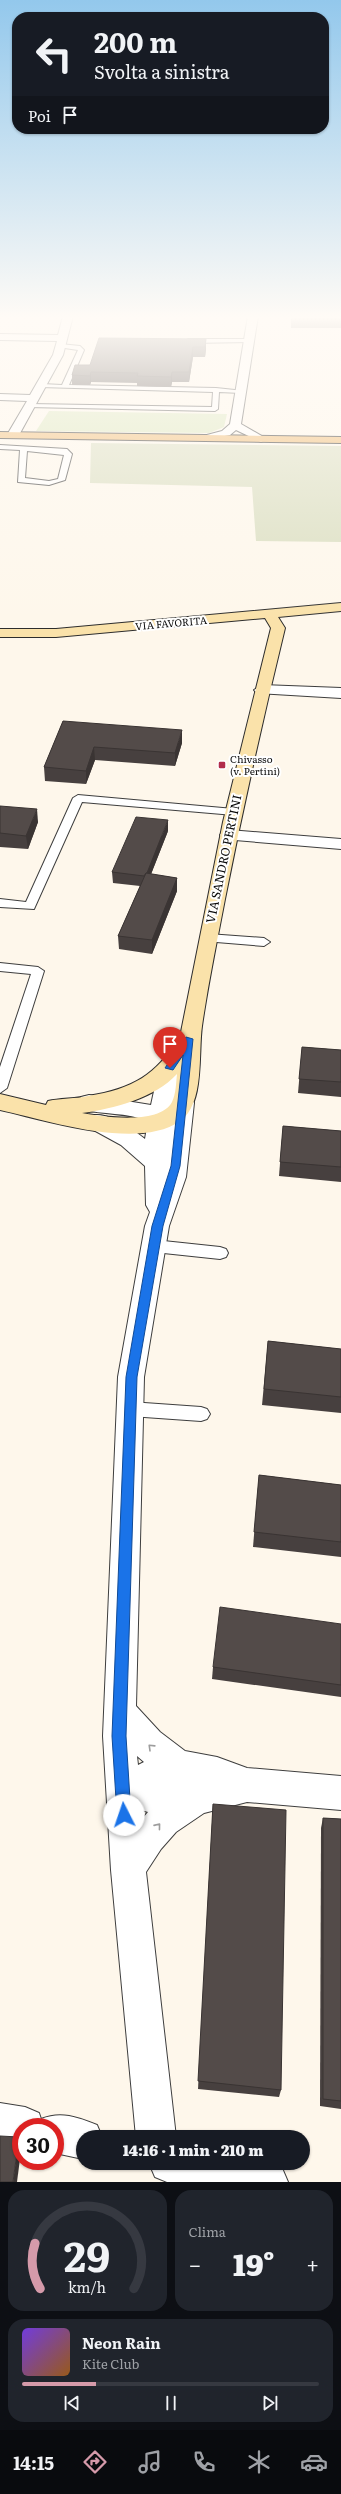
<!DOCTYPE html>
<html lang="it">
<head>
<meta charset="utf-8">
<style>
	:root { --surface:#171b24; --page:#20242c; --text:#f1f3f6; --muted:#9ea1a6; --line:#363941; --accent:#d59aaa }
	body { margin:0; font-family:Literata,serif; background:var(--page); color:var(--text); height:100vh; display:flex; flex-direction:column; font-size:15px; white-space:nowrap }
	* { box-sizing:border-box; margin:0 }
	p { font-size:13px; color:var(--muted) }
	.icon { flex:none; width:22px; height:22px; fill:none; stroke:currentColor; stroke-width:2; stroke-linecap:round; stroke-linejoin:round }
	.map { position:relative; height:2182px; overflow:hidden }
	.side { display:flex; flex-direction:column; gap:8px; padding:8px; background:#0d0f14; flex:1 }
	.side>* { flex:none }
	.hud { position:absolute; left:12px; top:12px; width:317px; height:122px; border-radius:16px; box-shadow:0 1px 3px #0004; background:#171b24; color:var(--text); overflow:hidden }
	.speed { position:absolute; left:12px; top:2118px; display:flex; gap:8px; font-size:20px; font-weight:700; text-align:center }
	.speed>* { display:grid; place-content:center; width:52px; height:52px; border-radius:50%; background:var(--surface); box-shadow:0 1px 3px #0004; line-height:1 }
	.speed .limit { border:6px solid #d22; background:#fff; color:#111 }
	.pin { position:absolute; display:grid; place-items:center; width:34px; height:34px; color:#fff; margin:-41px -17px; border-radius:50% 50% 50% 0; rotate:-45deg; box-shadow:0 0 4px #0007 }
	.pin .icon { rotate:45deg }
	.me { position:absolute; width:44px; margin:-22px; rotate:356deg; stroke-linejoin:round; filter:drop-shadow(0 0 3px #0008) }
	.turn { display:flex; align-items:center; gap:14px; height:84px; padding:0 16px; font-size:18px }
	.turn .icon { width:52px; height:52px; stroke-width:2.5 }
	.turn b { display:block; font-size:28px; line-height:34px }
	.then { display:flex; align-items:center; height:38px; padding:0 16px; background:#0003; gap:8px; font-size:15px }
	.big { font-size:30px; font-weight:800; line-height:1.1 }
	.side .card { flex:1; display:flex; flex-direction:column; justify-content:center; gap:6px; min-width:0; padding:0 14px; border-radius:16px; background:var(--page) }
	.side .dial { align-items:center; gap:0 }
	.dial svg { height:104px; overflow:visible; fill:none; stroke:var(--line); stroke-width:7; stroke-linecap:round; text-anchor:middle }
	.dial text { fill:var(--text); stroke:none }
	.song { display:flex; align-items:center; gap:12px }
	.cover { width:48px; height:48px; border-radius:6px; background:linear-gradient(135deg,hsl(260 70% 55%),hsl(30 70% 35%)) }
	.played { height:4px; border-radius:2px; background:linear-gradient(90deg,var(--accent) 25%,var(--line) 25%) }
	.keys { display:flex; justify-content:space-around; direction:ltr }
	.heat { display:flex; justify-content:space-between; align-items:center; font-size:22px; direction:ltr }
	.side .tiles { flex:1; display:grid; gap:8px; grid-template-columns:1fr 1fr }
	.card:last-child { grid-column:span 2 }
	.trip { position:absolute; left:76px; top:2130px; width:234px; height:40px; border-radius:20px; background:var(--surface); box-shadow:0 1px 3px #0004; font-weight:800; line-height:40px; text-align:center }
	.tabs { display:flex; height:64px; justify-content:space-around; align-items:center; background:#090b0e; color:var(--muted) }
	.tabs .icon { width:28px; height:28px }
	.tabs .current { color:var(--accent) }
	.tabs b { font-size:18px; color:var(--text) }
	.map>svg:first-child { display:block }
	.green { fill:#d8e5b8 }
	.cemetery { fill:#d9ddbf }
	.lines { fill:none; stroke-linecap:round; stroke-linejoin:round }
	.lane-casing { stroke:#3e3e3e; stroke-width:2 }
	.street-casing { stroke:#3e3e3e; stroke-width:2 }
	.secondary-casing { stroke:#2d2d2d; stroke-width:2 }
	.primary-casing { stroke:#1c1c1c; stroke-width:2 }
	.lane { fill:#fff; fill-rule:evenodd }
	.street { fill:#fff; fill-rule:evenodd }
	.secondary { fill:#fae2aa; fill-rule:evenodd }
	.primary { fill:#efb669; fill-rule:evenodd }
	.wall { fill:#47403f }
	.shaded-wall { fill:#3a3433 }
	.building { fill:#534b49; stroke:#3a3433 }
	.oneway { stroke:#9d9d9d }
	.route { fill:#1a73e8; stroke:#114b97 }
	.poi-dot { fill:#b22d4c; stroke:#fff; stroke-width:1.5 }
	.labels { text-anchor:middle; stroke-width:4; stroke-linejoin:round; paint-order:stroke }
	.far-street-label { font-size:10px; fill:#0b0b0b; stroke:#fff }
	.far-poi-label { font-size:10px; fill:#0b0b0b; stroke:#fff; text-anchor:start }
	.street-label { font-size:12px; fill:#0b0b0b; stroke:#fff }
</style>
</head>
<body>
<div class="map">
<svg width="341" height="2182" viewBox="0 0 341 2182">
	<rect width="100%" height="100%" fill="#fef7eb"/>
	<polygon class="green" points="49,411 227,414 224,427 209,433 36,431"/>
	<polygon class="cemetery" points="91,443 341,446 341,542 256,541 252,487 90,483"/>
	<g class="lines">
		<defs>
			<g id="lane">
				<polygon points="250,339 252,342 188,343 185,341 188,339"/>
				<polygon points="60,344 80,346 84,350 69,385 216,388 244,391 241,393 219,392 218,409 215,411 28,407 30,404 212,407 213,392 40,387 42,384 62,385 78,350 58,347"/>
				<path d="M0,445L67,449L72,454L65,480L49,485L18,482L20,450L0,449ZM27,451L64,455L58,479L49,481L25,478Z"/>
				<polygon points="78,795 234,809 240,812 234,815 82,802 34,909 0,907 0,899 26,902 73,798"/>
				<polygon points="208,934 264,938 270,942 264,946 204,941 202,938"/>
				<polygon points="0,963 38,967 44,971 7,1088 0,1093 0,1067 31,974 0,971"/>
				<polygon points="154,1240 220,1247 226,1249 228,1253 226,1257 220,1259 154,1252 148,1250 146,1246 148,1242"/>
				<polygon points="130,1402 201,1407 207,1409 210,1414 207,1419 201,1421 130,1416 124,1414 121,1409 124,1404"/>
			</g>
			<g id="street">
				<polygon points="63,316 73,316 63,355 19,435 13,438 9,437 7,435 27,401 0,400 0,394 30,395 53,355 57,341 0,340 0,334 58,335"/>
				<polygon points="248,316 258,316 241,424 267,439 261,442 236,430 230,435 203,440 203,436 222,431 230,424"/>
				<polygon points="262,685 341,688 341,698 257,693 254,690"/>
				<polygon points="229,830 341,839 341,849 223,839 220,835 223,831"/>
				<path d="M170,1061L178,1063L181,1068L175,1098L183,1095L191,1097L194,1103L186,1177L169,1226L144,1377L136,1706L160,1732L185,1751L217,1757L247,1768L341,1776V1810L247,1802L204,1813L176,1832L161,1849L146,1872L176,2137H136L111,1870L103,1736L118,1377L145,1226L150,1212L146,1205L145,1166L121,1145L90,1128L87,1122L90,1116C108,1111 130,1128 145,1139L148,1121C127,1112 103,1115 81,1109L78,1103L81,1097L89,1095L151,1105L159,1068L162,1063ZM137,1756L144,1762L138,1765ZM141,1810L148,1812L142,1819Z"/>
				<path d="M0,2103L25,2107L39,2113L41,2119C61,2111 77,2117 97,2125L102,2137H83V2159L55,2153V2127H21V2146L0,2141Z"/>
				<polygon points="149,2163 270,2163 282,2168 288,2182 167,2182 155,2177"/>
			</g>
			<path id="secondary" d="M341,603V611L278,617L285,628C263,718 243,808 225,899C217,941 208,984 202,1026C198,1053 205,1104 180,1121C138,1151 46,1120 0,1110V1094L46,1105L48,1101C61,1098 75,1099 88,1096C133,1089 156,1075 180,1037L223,822L271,628L265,618L56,637H0V629H56ZM177,1074C176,1083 176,1094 172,1102C160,1125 103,1117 82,1113C113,1109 155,1098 177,1074Z"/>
			<polygon id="primary" points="0,432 341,437 341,443 0,438"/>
		</defs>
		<use href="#lane" class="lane-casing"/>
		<use href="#street" class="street-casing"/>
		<use href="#secondary" class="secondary-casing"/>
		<use href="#primary" class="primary-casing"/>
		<use href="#lane" class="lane"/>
		<use href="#street" class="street"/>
		<use href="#secondary" class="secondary"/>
		<use href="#primary" class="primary"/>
	</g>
	<g class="wall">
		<rect x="291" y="316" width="50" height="12"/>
		<polygon points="206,339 206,349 205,357 193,357 189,382 172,382 171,387 137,386 137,383 91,382 90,385 72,385 72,375 90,365"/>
		<polygon points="63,721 182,743 175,766 95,760 86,784 45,781 44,767"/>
		<polygon points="0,806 38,822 28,849 0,847"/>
		<polygon points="168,831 151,874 177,878 177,891 152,954 119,949 118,936 140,886 113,883 112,872"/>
		<polygon points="302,1047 341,1050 341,1097 298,1093"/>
		<polygon points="283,1126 341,1131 341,1182 279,1176"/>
		<polygon points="268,1341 341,1349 341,1413 262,1405"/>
		<polygon points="259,1475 341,1485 341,1557 253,1547"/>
		<polygon points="341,1624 341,1697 212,1679 213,1667"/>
		<polygon points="213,1804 281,2090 279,2097 198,2089"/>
		<polygon points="323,1818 341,1819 341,2109 320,2106 321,1828"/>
	</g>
	<g class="shaded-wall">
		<polygon points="206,339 206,349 205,357 205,347"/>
		<polygon points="193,347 193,357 189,382 189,372"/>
		<polygon points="91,372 91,382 90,385 90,376"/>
		<polygon points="172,372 172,382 171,387 171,377"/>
		<polygon points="182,730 182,743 175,766 175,753"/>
		<polygon points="94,747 95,760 86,784 86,771"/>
		<polygon points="37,809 38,822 28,849 26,836"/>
		<polygon points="168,820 168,831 146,887 146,876"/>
		<polygon points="177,878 177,891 152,954 152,940"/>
		<polygon points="19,2137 21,2141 21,2151 17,2182 13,2182"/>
	</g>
	<g class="building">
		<polygon points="291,316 341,316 341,319 292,318"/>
		<polygon points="99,338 206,339 205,347 193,347 189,372 172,372 171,377 137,376 138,373 91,372 90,376 72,375 75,365 90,365"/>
		<polygon points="63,721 182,730 175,753 94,747 86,771 44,767"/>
		<polygon points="0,806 37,809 26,836 0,833"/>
		<polygon points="136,817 168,820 147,873 146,873 144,876 112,872"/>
		<polygon points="146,873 177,878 152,940 118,936"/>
		<polygon points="302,1047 341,1050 341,1082 299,1079"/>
		<polygon points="283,1126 341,1131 341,1167 280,1162"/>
		<polygon points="268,1341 341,1349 341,1397 264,1389"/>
		<polygon points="259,1475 341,1485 341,1542 254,1532"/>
		<polygon points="220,1607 341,1624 341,1685 213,1667"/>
		<polygon points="213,1804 286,1810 281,2090 198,2081"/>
		<polygon points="323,1818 341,1819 341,2101 323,2099"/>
		<polygon points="0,2136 19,2137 13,2182 0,2182"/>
	</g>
	<defs><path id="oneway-chevron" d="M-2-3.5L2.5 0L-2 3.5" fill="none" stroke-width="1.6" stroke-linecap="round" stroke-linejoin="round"/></defs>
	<g class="oneway">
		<use href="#oneway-chevron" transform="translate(151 1747) rotate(-136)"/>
		<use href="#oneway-chevron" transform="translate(158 1826) rotate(-51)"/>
	</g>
	<linearGradient id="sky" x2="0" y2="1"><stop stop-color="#93c8ec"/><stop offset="0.51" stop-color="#fffbf6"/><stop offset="1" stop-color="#fffbf6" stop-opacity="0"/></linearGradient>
	<rect width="341" height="622" fill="url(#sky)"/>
	<polygon class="route" points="186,1037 193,1039 180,1166 163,1226 137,1377 126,1736 131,1815 129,1820 124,1822 119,1820 117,1815 112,1736 126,1377 152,1226 171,1166 183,1055 173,1070 165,1068"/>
	<rect class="poi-dot" x="218" y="761" width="8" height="8" rx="2"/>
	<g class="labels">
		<g class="far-street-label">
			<text transform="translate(171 623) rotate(-5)" y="4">VIA FAVORITA</text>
		</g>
		<g class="far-poi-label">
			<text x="230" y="763">Chivasso<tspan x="230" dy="12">(v. Pertini)</tspan></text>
		</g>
		<g class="street-label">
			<text transform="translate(224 859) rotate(-78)" y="4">VIA SANDRO PERTINI</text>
		</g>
	</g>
</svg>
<div class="speed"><div class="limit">30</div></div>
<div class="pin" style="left:170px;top:1068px;background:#d93025"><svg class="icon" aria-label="arrive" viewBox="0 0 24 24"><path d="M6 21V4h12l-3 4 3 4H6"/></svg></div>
<svg class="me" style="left:124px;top:1815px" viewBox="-20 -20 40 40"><circle r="19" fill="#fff"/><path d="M0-13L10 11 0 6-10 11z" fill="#1a73e8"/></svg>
<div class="trip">14:16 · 1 min · 210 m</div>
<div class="hud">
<div class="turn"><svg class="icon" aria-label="left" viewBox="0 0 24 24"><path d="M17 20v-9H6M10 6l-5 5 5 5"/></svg><div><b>200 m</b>Svolta a sinistra</div></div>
<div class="then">Poi<svg class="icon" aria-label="arrive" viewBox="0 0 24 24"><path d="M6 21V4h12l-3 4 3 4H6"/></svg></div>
</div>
</div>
<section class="side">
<div class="tiles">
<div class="card dial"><svg viewBox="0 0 100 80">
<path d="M14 69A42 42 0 1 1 86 69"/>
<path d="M14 69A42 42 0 0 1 10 34" stroke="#d59aaa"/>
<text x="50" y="56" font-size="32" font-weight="700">29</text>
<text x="50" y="72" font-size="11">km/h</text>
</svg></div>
<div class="card"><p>Clima</p>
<div class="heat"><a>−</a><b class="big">19°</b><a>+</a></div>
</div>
<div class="card">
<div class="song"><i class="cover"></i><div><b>Neon Rain</b><p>Kite Club</p></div></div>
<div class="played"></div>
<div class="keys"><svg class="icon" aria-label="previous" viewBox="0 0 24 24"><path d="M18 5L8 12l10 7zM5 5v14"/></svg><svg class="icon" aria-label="pause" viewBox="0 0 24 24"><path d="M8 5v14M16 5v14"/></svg><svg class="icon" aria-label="next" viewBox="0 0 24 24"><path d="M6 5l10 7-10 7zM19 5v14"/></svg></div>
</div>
</div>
</section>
<nav class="tabs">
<b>14:15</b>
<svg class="icon current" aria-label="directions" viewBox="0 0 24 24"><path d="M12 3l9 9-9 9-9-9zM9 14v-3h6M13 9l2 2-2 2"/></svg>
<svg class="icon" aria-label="music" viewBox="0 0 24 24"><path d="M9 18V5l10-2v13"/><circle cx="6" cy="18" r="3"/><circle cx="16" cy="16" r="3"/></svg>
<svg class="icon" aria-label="phone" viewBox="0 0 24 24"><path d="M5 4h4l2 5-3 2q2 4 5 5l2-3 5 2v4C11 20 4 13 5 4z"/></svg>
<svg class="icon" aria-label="climate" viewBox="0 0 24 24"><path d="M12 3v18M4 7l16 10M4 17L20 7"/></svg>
<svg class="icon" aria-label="car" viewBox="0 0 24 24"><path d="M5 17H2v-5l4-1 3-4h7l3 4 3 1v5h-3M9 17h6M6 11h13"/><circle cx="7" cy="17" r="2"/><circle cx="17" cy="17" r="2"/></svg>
</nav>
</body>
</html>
